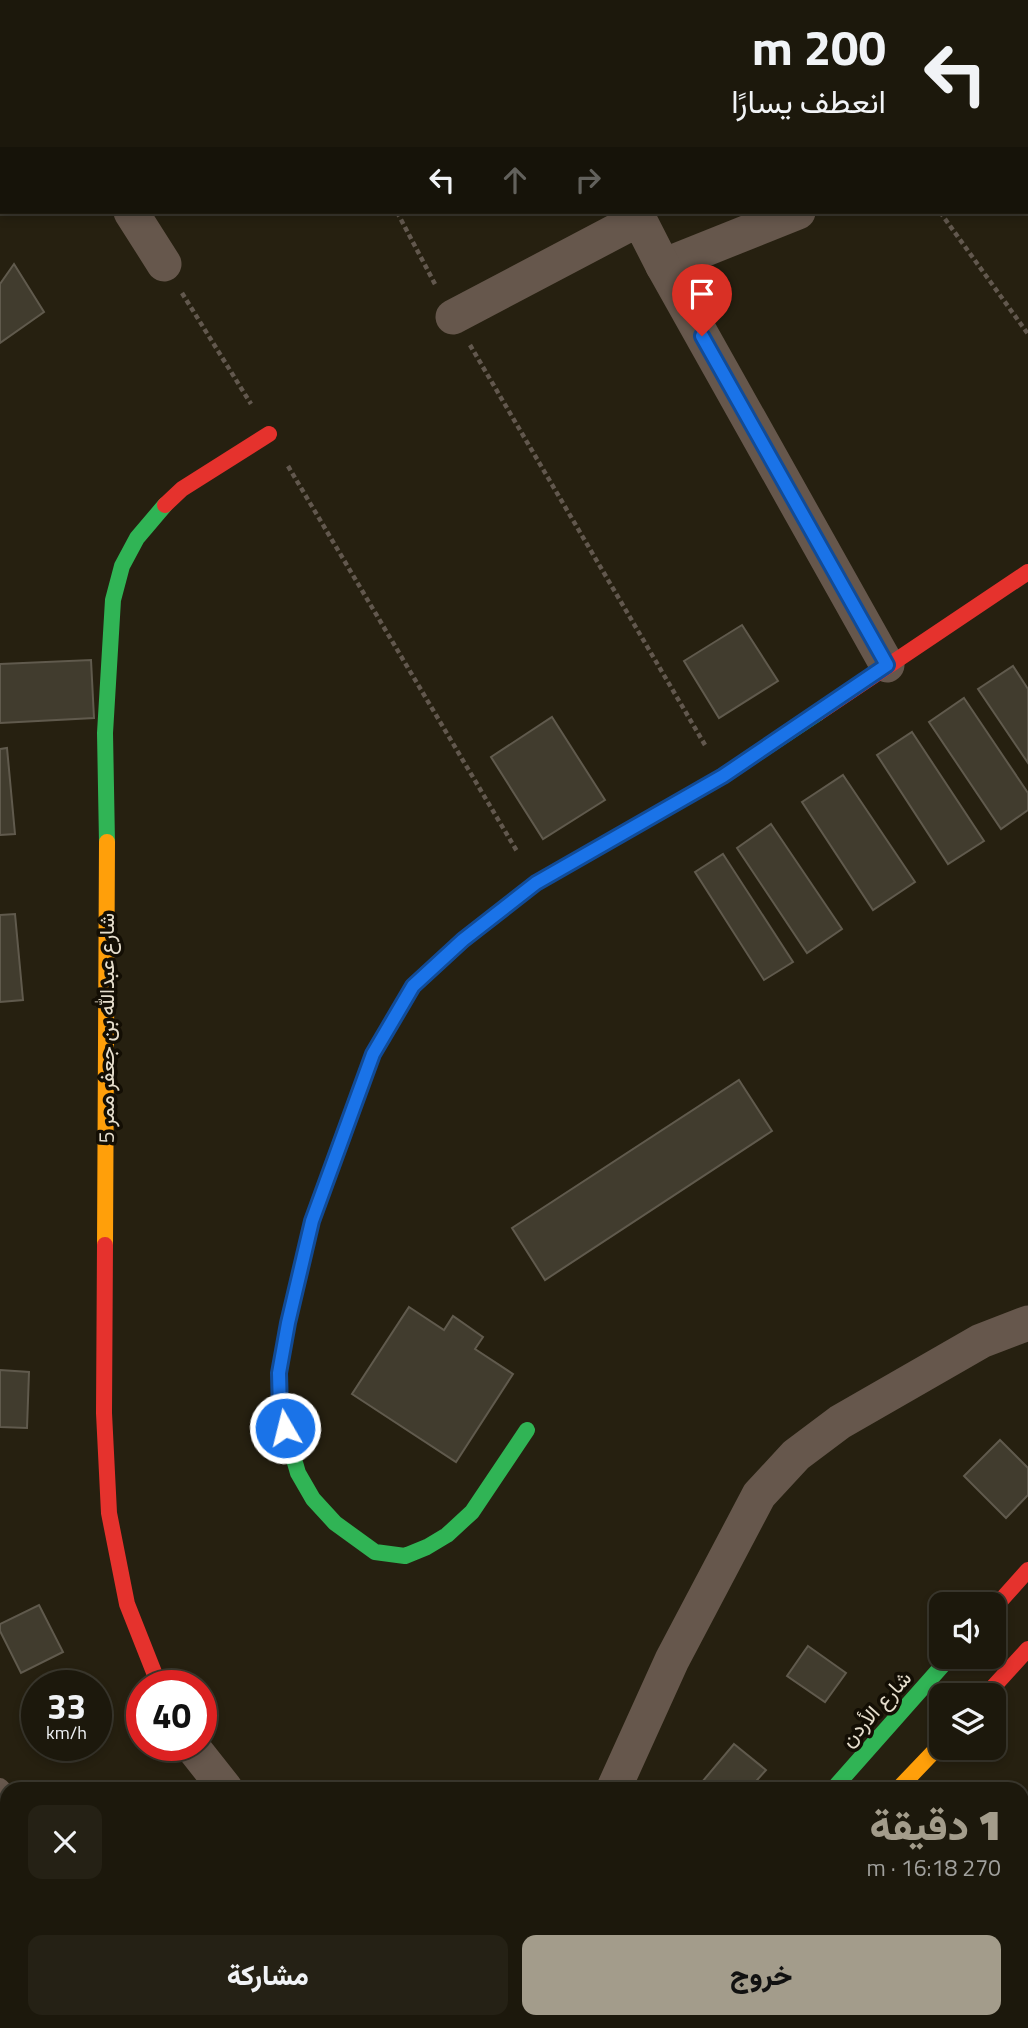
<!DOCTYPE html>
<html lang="ar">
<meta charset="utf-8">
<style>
:root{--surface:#1c180c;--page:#252115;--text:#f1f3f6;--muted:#a0a09d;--line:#3a372d;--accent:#a39c8b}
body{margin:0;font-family:"Titillium Web",Vazirmatn,sans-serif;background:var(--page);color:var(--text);direction:rtl;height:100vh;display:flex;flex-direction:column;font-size:26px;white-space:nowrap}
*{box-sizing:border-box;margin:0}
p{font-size:23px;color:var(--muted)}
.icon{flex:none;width:38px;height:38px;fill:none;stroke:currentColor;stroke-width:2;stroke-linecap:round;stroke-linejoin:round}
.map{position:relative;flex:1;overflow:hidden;direction:ltr}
.side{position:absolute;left:0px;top:1782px;width:1029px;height:247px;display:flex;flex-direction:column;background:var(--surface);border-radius:21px 21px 0 0;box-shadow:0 4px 10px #0003,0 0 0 2px var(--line);direction:rtl}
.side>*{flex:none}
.hud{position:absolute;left:0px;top:0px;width:1029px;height:214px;box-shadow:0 4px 10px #0003,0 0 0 2px var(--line);direction:rtl;background:#1c180c;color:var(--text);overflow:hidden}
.tools{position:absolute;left:929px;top:1592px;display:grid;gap:14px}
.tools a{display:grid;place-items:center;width:77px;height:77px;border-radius:14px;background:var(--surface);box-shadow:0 4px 10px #0003,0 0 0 2px var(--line);font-size:35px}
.speed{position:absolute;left:21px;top:1670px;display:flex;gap:14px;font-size:35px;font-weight:700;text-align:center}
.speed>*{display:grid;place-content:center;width:91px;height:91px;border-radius:50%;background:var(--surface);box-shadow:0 4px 10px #0003,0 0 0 2px var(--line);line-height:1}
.speed small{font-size:18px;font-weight:400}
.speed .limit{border:10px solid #d22;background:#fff;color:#111}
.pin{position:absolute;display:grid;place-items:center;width:60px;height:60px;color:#fff;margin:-72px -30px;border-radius:50% 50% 50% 0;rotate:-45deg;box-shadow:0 0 7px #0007}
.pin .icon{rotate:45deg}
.me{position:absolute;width:77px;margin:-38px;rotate:352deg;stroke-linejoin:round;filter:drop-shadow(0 0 5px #0008)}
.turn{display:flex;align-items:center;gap:24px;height:147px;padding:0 28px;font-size:32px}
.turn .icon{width:91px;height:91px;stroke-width:2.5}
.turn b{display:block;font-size:49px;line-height:60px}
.lanes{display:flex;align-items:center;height:66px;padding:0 28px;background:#0003;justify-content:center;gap:35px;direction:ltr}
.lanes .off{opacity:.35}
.round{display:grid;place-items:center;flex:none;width:74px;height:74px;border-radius:14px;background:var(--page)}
.overview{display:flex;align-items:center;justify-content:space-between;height:119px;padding:0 28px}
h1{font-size:42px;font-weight:800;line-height:52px;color:var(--accent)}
.cta{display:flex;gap:14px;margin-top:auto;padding:14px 28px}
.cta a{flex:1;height:80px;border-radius:14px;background:var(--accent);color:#111;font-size:28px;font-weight:800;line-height:80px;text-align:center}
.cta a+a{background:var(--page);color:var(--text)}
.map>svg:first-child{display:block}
.building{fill:#413c2e;stroke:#605a4d;stroke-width:2}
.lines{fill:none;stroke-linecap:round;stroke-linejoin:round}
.path{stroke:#62584e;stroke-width:4.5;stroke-dasharray:5 3.5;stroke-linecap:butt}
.lane{stroke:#66574c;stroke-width:18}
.street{stroke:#66574c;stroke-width:35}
.fast{stroke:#30b455;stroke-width:16}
.slow{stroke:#ff9f0a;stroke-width:16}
.jam{stroke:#e5322d;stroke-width:16}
.route-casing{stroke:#114b97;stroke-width:18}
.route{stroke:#1a73e8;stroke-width:12}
.labels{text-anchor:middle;stroke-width:7;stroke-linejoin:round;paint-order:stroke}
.street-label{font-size:21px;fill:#e6decd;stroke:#130e04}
</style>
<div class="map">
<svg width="1028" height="2028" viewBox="0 0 1028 2028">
<rect width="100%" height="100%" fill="#262010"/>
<g class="building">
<polygon points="14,264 44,312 0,343 0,284"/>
<polygon points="742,625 778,681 719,718 684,661"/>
<polygon points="91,660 94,718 0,723 0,664"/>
<polygon points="1013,666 1028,689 1028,763 978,689"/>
<polygon points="964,698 1028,793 1028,810 1001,829 929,722"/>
<polygon points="552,717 605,800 543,839 491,757"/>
<polygon points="912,732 984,841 948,864 877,755"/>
<polygon points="7,748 15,834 0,835 0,749"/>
<polygon points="843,775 915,882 873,910 802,802"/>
<polygon points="771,824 842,929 807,953 737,848"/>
<polygon points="723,854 793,962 764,980 695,872"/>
<polygon points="15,914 23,1000 0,1002 0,915"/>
<polygon points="739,1080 772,1131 545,1280 512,1228"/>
<polygon points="409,1307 444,1330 453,1316 483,1337 475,1349 513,1374 456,1462 352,1394"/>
<polygon points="0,1370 29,1372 27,1428 0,1427"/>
<polygon points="1000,1440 1028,1468 1028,1495 1006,1518 964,1476"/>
<polygon points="39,1605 63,1652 21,1673 0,1631 0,1624"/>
<polygon points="808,1646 846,1673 825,1702 787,1676"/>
<polygon points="734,1744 766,1770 750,1788 697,1788"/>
</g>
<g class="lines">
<g class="path">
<polyline points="811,0 812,2"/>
<polyline points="1027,148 1028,148"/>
<polyline points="397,212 436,286"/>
<polyline points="940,212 1028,334"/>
<polyline points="182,293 251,404"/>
<polyline points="470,345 705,745"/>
<polyline points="288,466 518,853"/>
</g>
<g class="lane">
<polyline points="0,1787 7,1794"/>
<polyline points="308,2021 336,2028"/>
<polyline points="457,2028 467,2021"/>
</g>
<g class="street">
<polyline points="264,0 265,2"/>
<polyline points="511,0 512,2"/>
<polyline points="1027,87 1028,86"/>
<polyline points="131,212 164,264"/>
<polyline points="663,266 798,212"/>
<polyline points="453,317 639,219 663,266 887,665"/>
<polyline points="191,1745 225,1788"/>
<polyline points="614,1788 672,1660 759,1495 796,1455 840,1422 981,1341 1028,1323"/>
<polyline points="1012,2021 1022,2028"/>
<polyline points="896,2028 902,2021"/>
</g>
<g class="fast">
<polyline points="107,842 105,733 113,600 122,566 137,538 165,505"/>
<polyline points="523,893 536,883 723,776 818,713"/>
<polyline points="342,1138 312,1221 288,1323 279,1373 280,1411 298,1473 313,1499 335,1523 375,1552 405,1556 427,1547 447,1535 472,1512 527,1430"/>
<polyline points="834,1788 950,1657"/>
<polyline points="0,1929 7,1937"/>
<polyline points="206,2021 219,2028"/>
</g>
<g class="slow">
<polyline points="113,2 116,0"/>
<polyline points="0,119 2,117"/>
<polyline points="105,1245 107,842"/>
<polyline points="899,1788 942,1743"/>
<polyline points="0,1837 7,1846"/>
<polyline points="551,2028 563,2021"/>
</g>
<g class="jam">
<polyline points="19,2 21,0"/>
<polyline points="165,505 182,489 269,434"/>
<polyline points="818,713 1028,572"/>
<polyline points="342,1138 373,1054 413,986 463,940 523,893"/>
<polyline points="105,1245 104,1413 109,1513 127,1604 159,1685"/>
<polyline points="994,1608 1028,1570"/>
<polyline points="985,1696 1028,1649"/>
<polyline points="92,2021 101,2028"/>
<polyline points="666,2028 673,2021"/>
</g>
</g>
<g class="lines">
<defs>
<polyline id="route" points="285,1428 280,1411 279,1373 288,1323 312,1221 373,1054 413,986 463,940 536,883 723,776 887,665 702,336"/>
</defs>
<use href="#route" class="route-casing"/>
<use href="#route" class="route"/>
</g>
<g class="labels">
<g class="street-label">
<text transform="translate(107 1028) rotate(-90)" y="7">شارع عبدالله بن جعفر ممر 5</text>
<text transform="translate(876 1709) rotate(-48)" y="7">شارع الأردن</text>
</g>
</g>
</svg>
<div class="tools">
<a><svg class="icon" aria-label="sound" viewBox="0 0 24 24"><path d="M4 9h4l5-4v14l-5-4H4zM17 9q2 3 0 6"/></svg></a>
<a><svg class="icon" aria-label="layers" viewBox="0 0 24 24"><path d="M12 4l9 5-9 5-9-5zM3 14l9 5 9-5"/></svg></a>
</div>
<div class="speed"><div>33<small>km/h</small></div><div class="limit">40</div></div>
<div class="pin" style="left:702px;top:336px;background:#d93025"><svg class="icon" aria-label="arrive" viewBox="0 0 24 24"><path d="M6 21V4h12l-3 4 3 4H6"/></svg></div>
<svg class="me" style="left:285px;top:1428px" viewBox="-20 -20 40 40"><circle r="17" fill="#1a73e8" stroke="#fff" stroke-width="3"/><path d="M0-11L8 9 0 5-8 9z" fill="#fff"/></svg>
<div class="hud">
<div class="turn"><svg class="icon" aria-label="left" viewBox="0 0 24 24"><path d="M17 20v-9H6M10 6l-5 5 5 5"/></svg><div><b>200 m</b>انعطف يسارًا</div></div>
<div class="lanes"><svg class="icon" aria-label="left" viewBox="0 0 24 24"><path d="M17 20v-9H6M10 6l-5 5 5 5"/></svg><svg class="icon off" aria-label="ahead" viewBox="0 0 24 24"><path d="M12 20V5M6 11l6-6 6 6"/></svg><svg class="icon off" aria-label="right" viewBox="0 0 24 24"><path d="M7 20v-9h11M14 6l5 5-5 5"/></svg></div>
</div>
<section class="side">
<div class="overview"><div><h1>1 دقيقة</h1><p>270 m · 16:18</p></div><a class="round"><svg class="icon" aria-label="close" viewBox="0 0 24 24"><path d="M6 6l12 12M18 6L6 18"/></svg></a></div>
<div class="cta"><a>خروج</a><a>مشاركة</a></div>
</section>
</div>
